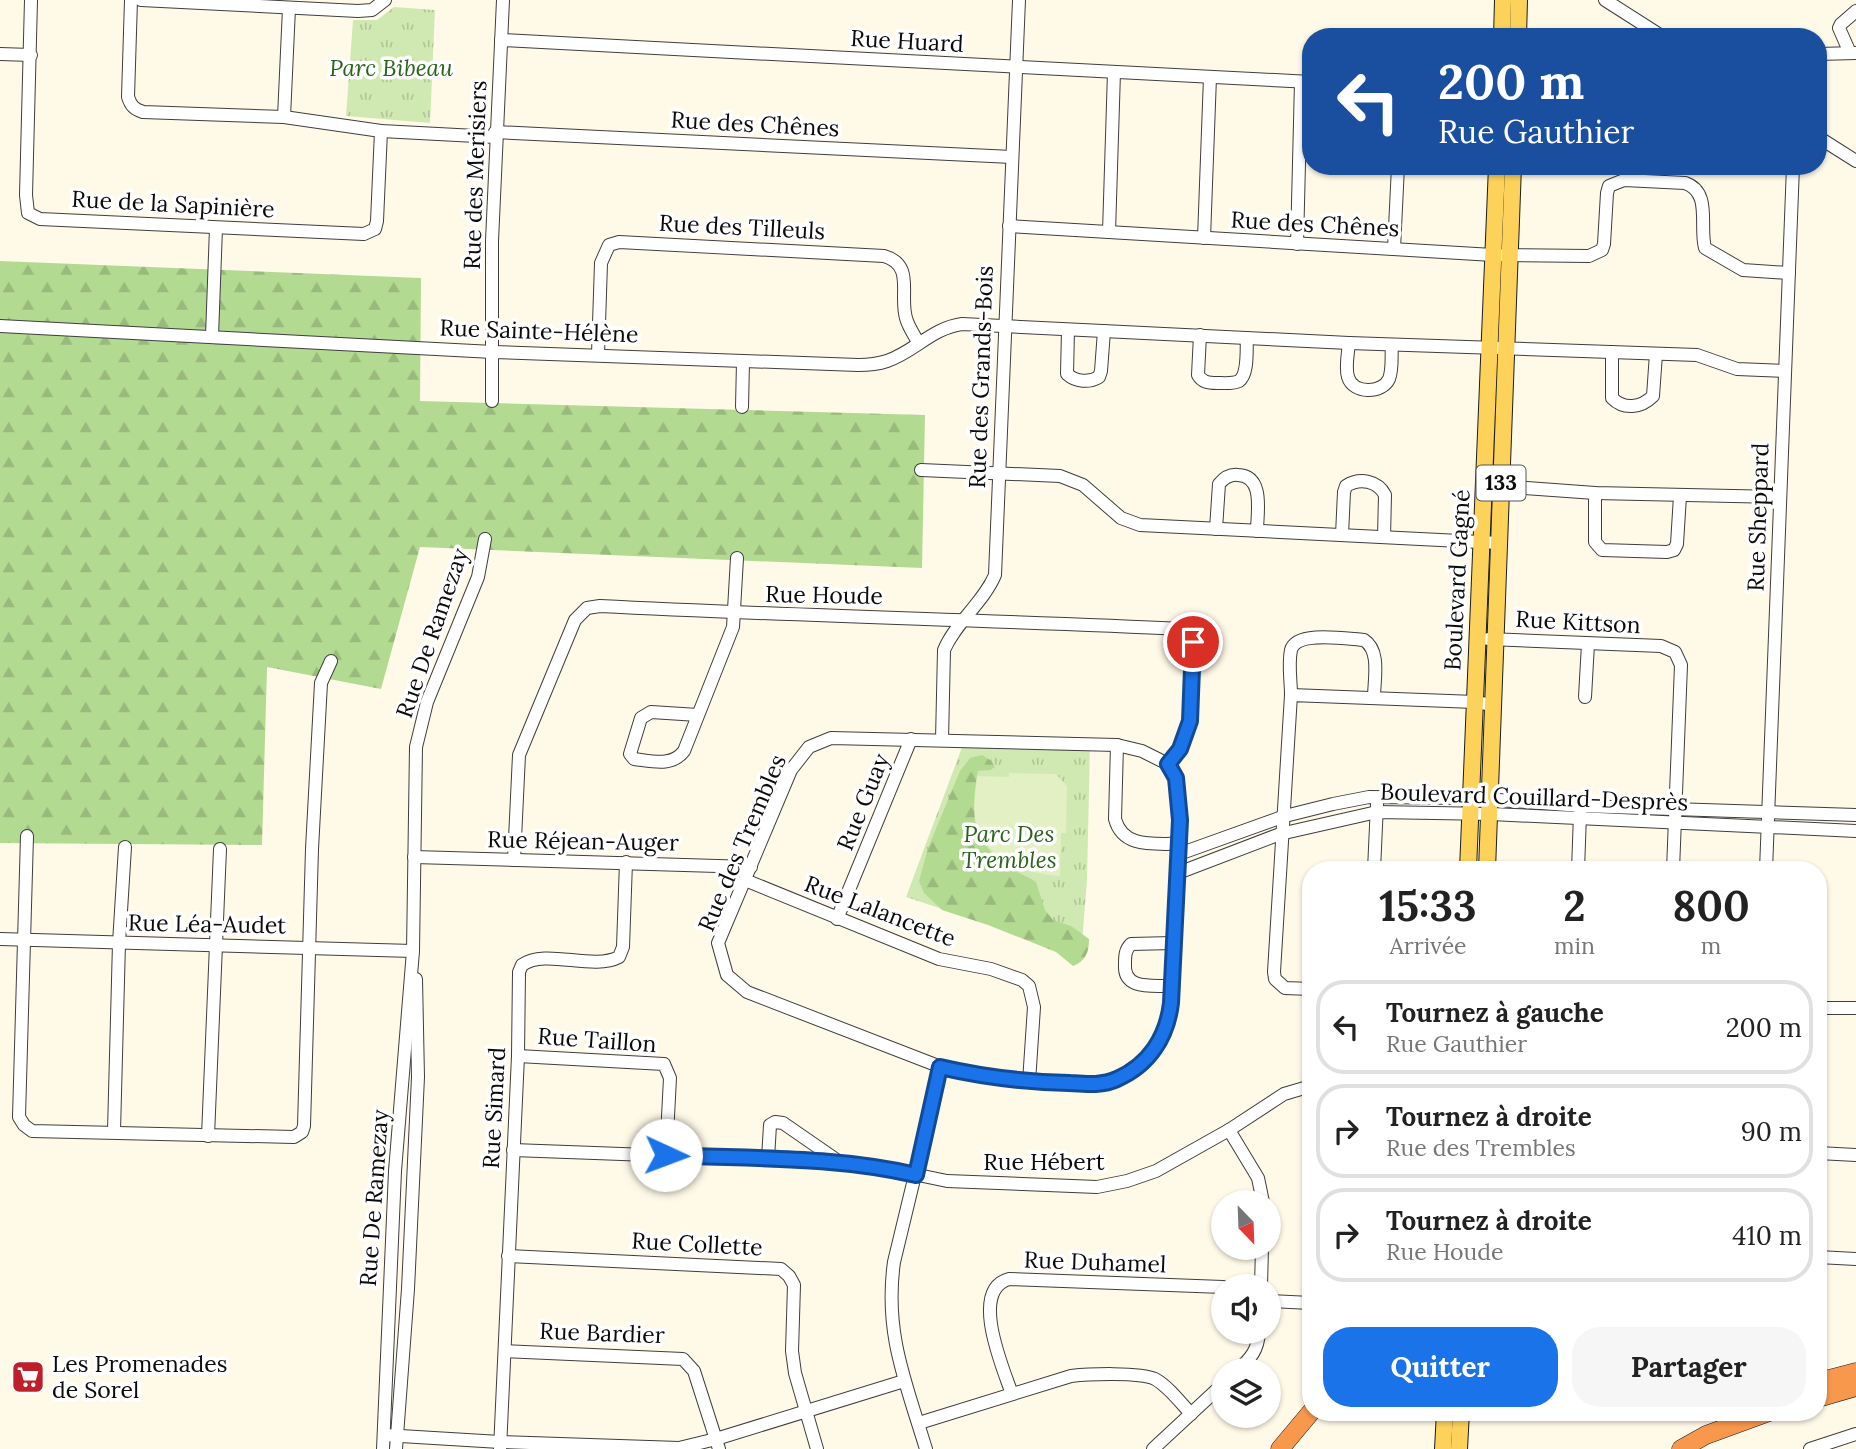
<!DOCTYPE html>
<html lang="fr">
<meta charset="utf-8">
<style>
:root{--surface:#fff;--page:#f6f6f6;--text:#222;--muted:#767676;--line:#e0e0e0;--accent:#1a73e8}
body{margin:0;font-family:Lora,serif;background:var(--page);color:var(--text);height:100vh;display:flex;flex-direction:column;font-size:26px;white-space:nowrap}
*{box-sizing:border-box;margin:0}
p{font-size:23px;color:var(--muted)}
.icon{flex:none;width:38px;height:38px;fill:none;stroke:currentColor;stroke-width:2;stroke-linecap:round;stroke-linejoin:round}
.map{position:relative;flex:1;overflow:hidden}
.details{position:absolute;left:1302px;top:861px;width:525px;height:560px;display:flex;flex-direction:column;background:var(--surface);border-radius:28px;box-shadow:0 2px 5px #0004}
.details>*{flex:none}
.guide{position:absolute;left:1302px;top:28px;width:525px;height:147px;border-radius:28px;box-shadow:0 2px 5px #0004;background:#1a4fa0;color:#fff;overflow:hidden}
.needle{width:46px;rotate:157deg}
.tools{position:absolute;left:1211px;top:1190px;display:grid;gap:14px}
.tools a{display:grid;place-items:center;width:70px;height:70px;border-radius:50%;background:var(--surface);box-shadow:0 2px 5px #0004;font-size:35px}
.pin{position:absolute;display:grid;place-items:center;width:60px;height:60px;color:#fff;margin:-30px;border:4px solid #fff;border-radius:50%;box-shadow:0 2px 7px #0007}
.me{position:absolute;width:77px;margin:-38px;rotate:92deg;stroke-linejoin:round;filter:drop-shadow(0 0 5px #0008)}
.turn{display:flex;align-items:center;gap:24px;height:147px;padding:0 21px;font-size:32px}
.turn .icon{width:91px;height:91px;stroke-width:2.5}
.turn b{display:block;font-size:49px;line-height:60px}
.eta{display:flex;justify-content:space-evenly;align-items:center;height:119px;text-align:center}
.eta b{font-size:42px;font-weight:700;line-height:49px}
.action{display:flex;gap:14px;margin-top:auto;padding:14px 21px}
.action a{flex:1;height:80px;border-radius:28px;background:var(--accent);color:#fff;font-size:28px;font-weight:700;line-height:80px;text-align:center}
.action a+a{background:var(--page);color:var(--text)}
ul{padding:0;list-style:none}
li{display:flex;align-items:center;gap:21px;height:94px;margin:0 14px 10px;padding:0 7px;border:4px solid var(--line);border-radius:28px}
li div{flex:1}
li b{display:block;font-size:26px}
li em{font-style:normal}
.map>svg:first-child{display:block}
.grass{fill:url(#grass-tufts)}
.forest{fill:url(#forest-firs)}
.pitch{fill:#e2f0c4}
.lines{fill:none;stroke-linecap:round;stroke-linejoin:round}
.minor-casing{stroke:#3e3e3e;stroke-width:14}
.major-casing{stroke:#1c1c1c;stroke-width:18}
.highway-casing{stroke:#1c1c1c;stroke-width:19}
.minor{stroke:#fff;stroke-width:12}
.major{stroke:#fcd25b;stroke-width:16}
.highway{stroke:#f8984d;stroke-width:18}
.route-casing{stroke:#114b97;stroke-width:18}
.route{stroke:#1a73e8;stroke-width:12}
.labels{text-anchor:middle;stroke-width:7;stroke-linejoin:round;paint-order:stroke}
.shield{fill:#fff;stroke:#545454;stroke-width:2}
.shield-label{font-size:21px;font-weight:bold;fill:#0b0b0b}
.street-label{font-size:23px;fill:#0b0b0b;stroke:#fff}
.park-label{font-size:23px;font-style:italic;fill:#2b631a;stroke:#fff}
.poi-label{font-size:23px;fill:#0b0b0b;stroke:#fff;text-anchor:start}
</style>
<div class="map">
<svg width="1856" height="1449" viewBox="0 0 1856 1449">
<defs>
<pattern id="grass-tufts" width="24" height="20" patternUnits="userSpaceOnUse" patternTransform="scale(1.75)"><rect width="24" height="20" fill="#d0e9b2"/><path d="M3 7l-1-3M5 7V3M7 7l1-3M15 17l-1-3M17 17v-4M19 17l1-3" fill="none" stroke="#b1c698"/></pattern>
<pattern id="forest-firs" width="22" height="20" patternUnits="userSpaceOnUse" patternTransform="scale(1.75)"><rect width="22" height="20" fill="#b3da91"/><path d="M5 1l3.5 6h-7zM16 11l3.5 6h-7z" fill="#99ba7c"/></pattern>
</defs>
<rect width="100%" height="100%" fill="#fffae8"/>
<g class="grass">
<polygon points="394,7 435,10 430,123 346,116 353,20 377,20"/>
<polygon points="964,742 1090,745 1087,880 1081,955 906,897"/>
</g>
<g class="forest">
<polygon points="0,261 421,278 420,401 925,415 922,568 420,547 381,689 267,667 262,845 0,843"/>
<path d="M982,755L990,760L995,767L990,770L978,771C970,810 972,840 1006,866C1015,872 1027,876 1036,882L1045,910L1053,920L1071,926L1089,939C1089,952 1086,961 1073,966L1056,952L988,925L942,910L924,893L919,881L928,848L960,771L970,758Z"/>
</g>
<path class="pitch" d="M1009,773L1056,774L1067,786L1066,833H1061L1060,876C1025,874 984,859 975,820C973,806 976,790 977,776L1009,777Z"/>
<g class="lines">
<defs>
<g id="minor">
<polyline points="31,0 26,195 28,213 40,219 364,234 375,229 377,221 381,131"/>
<path d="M131,0L128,97C131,106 134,109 143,112L284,117L381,131L495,137"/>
<polyline points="141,0 358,11 372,10 385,0"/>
<polyline points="1605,0 1663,37"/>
<polyline points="501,40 1311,82"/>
<polyline points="1850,53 1839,28 1841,24 1856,11"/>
<polyline points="0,54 31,55"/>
<polyline points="1818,54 1856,53"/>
<polyline points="284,117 289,8"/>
<polyline points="495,132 1012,157"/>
<polyline points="1818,137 1856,161"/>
<path d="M1009,226L1493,255L1589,256L1602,250L1604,244L1607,193L1609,186L1624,180L1685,183C1712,192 1699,226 1705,248L1743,270L1789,273"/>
<polyline points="1109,232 1114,72"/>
<polyline points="1204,238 1210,77"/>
<polyline points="1297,244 1301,82"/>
<polyline points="1394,249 1398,166"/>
<path d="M0,326L493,352L858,365C868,365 878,364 887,361C914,352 932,328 962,324L1349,343L1697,355L1737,369L1785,371"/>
<path d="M1068,330L1067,374C1076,382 1089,383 1099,377L1101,371L1104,331"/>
<path d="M1200,335L1198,375C1202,382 1208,383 1217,383C1223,383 1234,384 1239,381C1249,374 1246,348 1247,338"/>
<polyline points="212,336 216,228"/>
<path d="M1349,343C1348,354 1345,367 1348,377C1353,394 1382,394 1389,379C1393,369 1391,355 1392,345"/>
<path d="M1612,352V398C1624,410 1641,408 1653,396L1656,354"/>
<path d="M598,354L601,263L609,245L619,242L884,256C915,265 899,294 906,318C908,326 914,335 918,342"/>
<polyline points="492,401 492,241 503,0"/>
<polyline points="742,407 743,362"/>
<polyline points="921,470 1060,476 1083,485 1121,518 1140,525 1500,543"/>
<polyline points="1484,485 1595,493 1779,497"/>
<polyline points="1595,493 1595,542 1602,550 1667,552 1674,550 1677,544 1680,496"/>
<path d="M1216,529L1219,484C1224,478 1230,474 1238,475C1265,476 1257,513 1257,531"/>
<path d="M1342,535L1344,492L1346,486C1360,477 1378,481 1385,495L1384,537"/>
<polyline points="1488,639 1661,646 1675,652 1681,665 1673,870"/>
<path d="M1291,695C1291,681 1288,664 1291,650C1296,630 1347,639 1364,640C1381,651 1374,679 1374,698"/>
<polyline points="1585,697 1588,644"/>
<path d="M698,715L651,712L641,718L630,754L634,759C652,761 672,767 684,751L733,627L737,558"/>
<polygon points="831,738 1117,745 1142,751 1168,764 1176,778 1180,820 1173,986 1169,1020 1160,1041 1149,1057 1117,1079 1100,1084 1029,1082 982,1076 941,1067 747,992 727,975 718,943 791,770 809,747"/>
<path d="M942,740L944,650C956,622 983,603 995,575L1019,0"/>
<path d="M1117,745L1115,819C1123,849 1155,843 1179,844"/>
<polyline points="27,836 19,1117 24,1125 32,1131 294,1137 302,1132 304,1126 312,849 321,683 331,661"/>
<polyline points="1179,854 1285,816 1333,804 1369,797 1471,798 1581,806 1856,815"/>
<polyline points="414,857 751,867"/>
<path d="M514,860L519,755L575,620L587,608L600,606C794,616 988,620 1183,629L1188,632L1193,642L1190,721L1180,749L1168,764"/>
<polyline points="1374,870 1377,804"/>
<polyline points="1578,870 1580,814"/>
<polyline points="1766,870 1793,166"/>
<polyline points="1178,873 1280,834 1377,812 1491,814 1856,831"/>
<polyline points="745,880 939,959 991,969 1022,980 1029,986 1034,1007 1029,1082"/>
<polyline points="837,919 911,739"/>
<polyline points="0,939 413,951"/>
<path d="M1173,986C1153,985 1123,991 1125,964C1125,956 1125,950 1131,944L1173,943"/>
<polyline points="1311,989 1285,988 1275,979 1274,972 1291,695 1475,702 1493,705"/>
<polyline points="1818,1008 1856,1008"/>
<polyline points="518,1056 664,1064 670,1078 666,1155"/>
<polyline points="1229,1130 1258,1178 1263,1202"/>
<polyline points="114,1131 119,943 125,847"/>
<polyline points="208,1136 220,849"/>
<polyline points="513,1150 838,1162 880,1167 947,1181 1097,1187 1127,1181 1156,1171 1229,1130 1284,1094 1311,1086"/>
<polyline points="1818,1153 1856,1155"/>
<polyline points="768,1159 770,1125 775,1122 783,1123 838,1161"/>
<polyline points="508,1256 781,1269 789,1276 794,1285 792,1351 795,1373 817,1449"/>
<polyline points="1818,1257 1856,1259"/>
<polyline points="1261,1286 1262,1248"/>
<polyline points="1269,1301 1311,1303"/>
<polyline points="505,1351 683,1359 694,1371 719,1449"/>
<path d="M1238,1370C1251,1358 1258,1350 1259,1332"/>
<path d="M1012,1394C1003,1368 969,1290 1009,1279L1223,1287"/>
<path d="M919,1423L1071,1376C1088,1374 1140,1372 1155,1379C1169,1387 1180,1402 1191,1414"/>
<polyline points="384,1435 500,1442 679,1448 716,1439 904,1381"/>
<polyline points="383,1449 395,1171 413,951 416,747 427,702 478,577 485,539"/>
<polyline points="396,1449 408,1289 418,1077 416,979"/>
<path d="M500,1449L518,1056L519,972L522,965C546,948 592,971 619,957L623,947L626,862"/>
<path d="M926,1449C906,1383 884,1333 894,1262L941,1067"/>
<polyline points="1153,1449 1223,1384"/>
<polyline points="1810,1449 1856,1434"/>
</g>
<g id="major">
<polyline points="1502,37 1503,0"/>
<polyline points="1518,37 1519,0"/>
<polyline points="1468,870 1497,166"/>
<polyline points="1487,870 1513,166"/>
<polyline points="1443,1449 1445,1412"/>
<polyline points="1459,1449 1461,1412"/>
</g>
<g id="highway">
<polyline points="1818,1382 1856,1372"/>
<polyline points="1818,1398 1856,1387"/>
<polyline points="1280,1449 1311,1412"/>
<polyline points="1681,1449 1706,1435 1769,1412"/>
</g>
</defs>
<use href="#minor" class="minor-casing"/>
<use href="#major" class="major-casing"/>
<use href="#highway" class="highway-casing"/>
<use href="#minor" class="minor"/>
<use href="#major" class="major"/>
<use href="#highway" class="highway"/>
</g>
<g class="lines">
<defs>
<path id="route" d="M666,1155C749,1159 834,1156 916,1175L940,1067C983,1077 1025,1082 1069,1083C1085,1084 1102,1086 1117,1079C1149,1065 1167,1037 1171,1003L1180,820L1176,778L1168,764L1180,749L1190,721L1193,642"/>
</defs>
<use href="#route" class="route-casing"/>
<use href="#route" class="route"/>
</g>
<defs>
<symbol id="supermarket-square" viewBox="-11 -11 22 22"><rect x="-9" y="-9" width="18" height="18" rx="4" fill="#bd202b" stroke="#fff"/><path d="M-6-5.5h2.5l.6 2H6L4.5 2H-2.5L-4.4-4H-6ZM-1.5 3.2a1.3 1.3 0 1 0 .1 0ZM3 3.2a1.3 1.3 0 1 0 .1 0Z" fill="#fff"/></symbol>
</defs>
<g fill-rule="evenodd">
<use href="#supermarket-square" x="9" y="1358" width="38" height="38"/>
</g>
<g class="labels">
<rect class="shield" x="1476.5" y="465.5" width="49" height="35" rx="5"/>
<g class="shield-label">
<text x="1501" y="490">133</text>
</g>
<g class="street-label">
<text transform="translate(907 41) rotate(3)" y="8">Rue Huard</text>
<text transform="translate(755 124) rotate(3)" y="8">Rue des Chênes</text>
<text transform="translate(475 175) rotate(-88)" y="8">Rue des Merisiers</text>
<text transform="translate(173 204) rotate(3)" y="8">Rue de la Sapinière</text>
<text transform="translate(1315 224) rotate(3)" y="8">Rue des Chênes</text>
<text transform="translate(742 227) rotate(3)" y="8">Rue des Tilleuls</text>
<text transform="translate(539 331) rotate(2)" y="8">Rue Sainte-Hélène</text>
<text transform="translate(981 377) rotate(-88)" y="8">Rue des Grands-Bois</text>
<text transform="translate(1758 517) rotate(-88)" y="8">Rue Sheppard</text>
<text transform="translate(1457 580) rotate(-87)" y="8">Boulevard Gagné</text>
<text transform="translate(824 595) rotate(1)" y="8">Rue Houde</text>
<text transform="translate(1578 622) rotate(3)" y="8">Rue Kittson</text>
<text transform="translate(432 633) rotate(-71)" y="8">Rue De Ramezay</text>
<text transform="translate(1534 797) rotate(2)" y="8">Boulevard Couillard-Desprès</text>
<text transform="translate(863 802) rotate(-68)" y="8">Rue Guay</text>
<text transform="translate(583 841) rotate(1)" y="8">Rue Réjean-Auger</text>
<text transform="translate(742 843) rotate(-67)" y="8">Rue des Trembles</text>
<text transform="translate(880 911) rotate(21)" y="8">Rue Lalancette</text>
<text transform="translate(207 924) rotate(1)" y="8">Rue Léa-Audet</text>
<text transform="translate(597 1040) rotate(4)" y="8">Rue Taillon</text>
<text transform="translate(494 1108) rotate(-87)" y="8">Rue Simard</text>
<text x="1044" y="1170">Rue Hébert</text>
<text transform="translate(374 1198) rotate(-86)" y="8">Rue De Ramezay</text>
<text transform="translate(697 1244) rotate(3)" y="8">Rue Collette</text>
<text transform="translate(1095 1262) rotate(2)" y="8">Rue Duhamel</text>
<text transform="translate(602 1333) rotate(2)" y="8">Rue Bardier</text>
</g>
<g class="park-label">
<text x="391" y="76">Parc Bibeau</text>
<text x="1009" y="842">Parc Des<tspan x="1009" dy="26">Trembles</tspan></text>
</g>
<g class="poi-label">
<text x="52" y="1372">Les Promenades<tspan x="52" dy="26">de Sorel</tspan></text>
</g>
</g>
</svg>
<div class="tools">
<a><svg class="needle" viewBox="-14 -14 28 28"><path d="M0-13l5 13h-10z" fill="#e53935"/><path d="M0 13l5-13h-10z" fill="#767676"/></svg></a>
<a><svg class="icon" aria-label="sound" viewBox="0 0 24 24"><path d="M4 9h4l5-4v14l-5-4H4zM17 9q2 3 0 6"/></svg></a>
<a><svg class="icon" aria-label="layers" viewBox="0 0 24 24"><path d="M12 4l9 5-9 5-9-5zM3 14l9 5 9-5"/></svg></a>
</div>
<div class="pin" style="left:1193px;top:642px;background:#d93025"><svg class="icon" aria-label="arrive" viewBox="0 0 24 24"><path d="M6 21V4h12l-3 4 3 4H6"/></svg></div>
<svg class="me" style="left:666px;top:1155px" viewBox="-20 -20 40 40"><circle r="19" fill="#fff"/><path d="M0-13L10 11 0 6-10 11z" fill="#1a73e8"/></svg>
<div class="guide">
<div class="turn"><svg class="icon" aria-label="left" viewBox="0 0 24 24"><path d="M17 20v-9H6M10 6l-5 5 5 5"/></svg><div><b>200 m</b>Rue Gauthier</div></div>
</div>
<section class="details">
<div class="eta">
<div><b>15:33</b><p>Arrivée</p></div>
<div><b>2</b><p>min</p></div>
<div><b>800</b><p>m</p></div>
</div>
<ul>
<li><svg class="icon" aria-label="left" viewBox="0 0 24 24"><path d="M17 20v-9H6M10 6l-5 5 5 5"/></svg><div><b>Tournez à gauche</b><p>Rue Gauthier</p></div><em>200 m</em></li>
<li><svg class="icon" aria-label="right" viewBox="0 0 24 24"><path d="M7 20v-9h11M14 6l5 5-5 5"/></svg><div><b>Tournez à droite</b><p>Rue des Trembles</p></div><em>90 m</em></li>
<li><svg class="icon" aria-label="right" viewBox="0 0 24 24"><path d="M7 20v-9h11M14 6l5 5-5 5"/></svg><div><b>Tournez à droite</b><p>Rue Houde</p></div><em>410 m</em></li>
</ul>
<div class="action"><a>Quitter</a><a>Partager</a></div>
</section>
</div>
